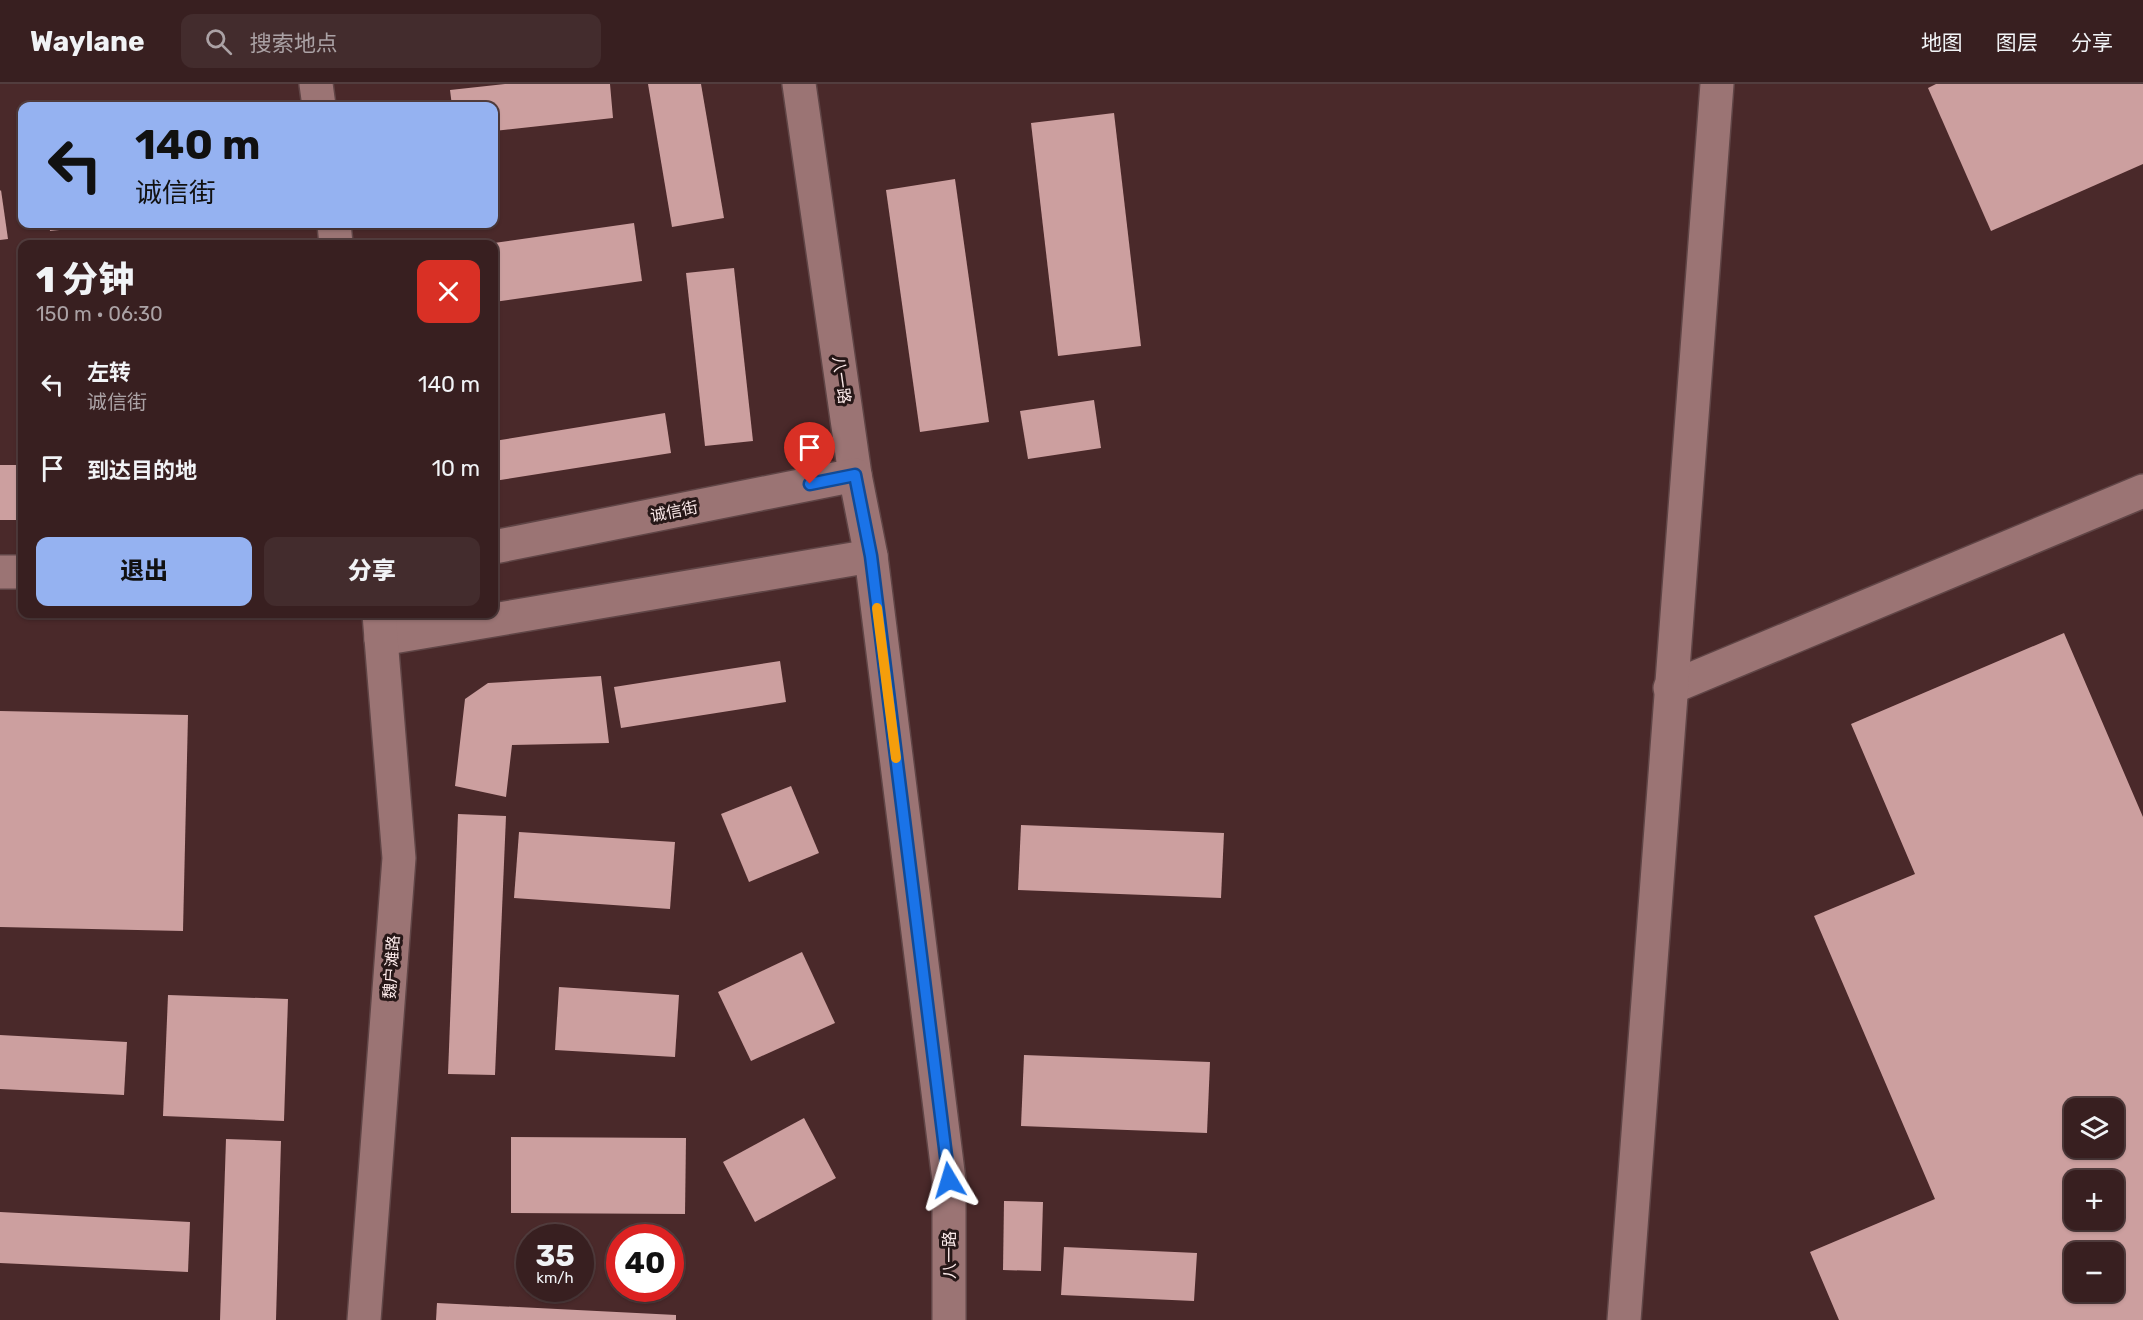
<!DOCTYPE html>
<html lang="zh">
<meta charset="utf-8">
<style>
:root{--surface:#381f20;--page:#432c2d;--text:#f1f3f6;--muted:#aba2a5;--line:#523d3e;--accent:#95b2f1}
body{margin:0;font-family:Rubik,"Noto Sans SC",sans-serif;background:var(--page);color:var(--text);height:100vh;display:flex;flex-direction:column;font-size:22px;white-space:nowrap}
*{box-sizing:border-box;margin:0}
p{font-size:20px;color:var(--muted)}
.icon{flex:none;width:33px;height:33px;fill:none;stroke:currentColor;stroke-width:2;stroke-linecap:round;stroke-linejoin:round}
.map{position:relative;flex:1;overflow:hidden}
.drawer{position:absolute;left:18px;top:156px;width:480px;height:378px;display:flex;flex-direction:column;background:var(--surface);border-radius:12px;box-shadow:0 2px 4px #0004,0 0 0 2px var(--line)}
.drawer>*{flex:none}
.guide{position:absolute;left:18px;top:18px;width:480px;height:126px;border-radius:12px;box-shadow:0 2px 4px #0004,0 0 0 2px var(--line);background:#95b2f1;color:#111;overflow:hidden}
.tools{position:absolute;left:2064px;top:1014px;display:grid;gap:12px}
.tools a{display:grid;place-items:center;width:60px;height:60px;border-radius:12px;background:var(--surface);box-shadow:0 2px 4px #0004,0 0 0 2px var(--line);font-size:30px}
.speed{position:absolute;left:516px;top:1140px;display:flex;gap:12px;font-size:30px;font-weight:700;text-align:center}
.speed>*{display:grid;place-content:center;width:78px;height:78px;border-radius:50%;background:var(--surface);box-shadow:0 2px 4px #0004,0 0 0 2px var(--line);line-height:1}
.speed small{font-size:15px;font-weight:400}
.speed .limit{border:9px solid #d22;background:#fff;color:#111}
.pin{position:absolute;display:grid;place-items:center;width:51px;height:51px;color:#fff;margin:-62px -26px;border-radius:50% 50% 50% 0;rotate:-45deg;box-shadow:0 0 6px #0007}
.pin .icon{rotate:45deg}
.me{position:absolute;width:66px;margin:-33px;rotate:353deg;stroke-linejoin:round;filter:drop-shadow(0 0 4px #0008)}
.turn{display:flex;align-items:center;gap:21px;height:126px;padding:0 18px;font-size:27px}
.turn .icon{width:78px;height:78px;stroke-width:2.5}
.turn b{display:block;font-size:42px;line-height:51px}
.round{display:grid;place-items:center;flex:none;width:63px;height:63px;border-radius:12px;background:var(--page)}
.headline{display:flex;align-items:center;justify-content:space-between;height:102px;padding:0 18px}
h1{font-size:36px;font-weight:800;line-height:45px}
.cta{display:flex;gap:12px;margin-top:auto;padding:12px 18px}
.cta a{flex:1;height:69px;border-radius:12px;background:var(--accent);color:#111;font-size:24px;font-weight:800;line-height:69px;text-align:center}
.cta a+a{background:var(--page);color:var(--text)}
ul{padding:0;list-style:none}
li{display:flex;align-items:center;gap:18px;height:84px;padding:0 18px}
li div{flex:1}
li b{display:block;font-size:22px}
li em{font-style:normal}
header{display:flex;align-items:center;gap:36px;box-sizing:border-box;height:84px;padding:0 30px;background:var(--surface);border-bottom:2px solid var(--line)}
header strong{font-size:28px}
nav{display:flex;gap:33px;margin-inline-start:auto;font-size:21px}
.search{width:420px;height:54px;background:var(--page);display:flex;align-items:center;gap:15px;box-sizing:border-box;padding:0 21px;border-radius:12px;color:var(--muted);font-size:22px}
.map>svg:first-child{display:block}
.building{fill:#cc9f9f;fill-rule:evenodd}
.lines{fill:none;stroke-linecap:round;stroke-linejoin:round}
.minor-casing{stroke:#604546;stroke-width:36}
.minor{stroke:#9b7474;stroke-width:33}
.route-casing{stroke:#114b97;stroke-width:15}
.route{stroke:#1a73e8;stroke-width:10}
.slow{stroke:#f59e0b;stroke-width:10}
.labels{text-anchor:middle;stroke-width:6;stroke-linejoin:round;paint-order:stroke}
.street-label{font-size:16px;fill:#fdebeb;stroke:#261717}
</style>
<header>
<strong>Waylane</strong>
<div class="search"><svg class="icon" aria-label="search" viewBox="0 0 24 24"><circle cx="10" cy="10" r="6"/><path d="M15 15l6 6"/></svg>搜索地点</div>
<nav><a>地图</a><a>图层</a><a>分享</a></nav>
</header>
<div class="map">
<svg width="2143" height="1236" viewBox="0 0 2143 1236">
<rect width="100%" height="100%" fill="#4a292a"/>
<g class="building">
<polygon points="505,0 610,0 613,34 494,47 494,22 452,22 450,6"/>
<polygon points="648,0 701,0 724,134 672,143"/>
<polygon points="1936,0 2143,0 2143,80 1991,147 1928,4"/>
<polygon points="1114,29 1141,262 1058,272 1031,39"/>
<polygon points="955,95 989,338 920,348 886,106"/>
<polygon points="1,106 8,155 0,156 0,107"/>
<polygon points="634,139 642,197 494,218 494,159"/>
<polygon points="49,140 106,140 106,141 50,147"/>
<polygon points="734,184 753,357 705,362 686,189"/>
<polygon points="1094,316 1101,364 1028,375 1020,327"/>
<polygon points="665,329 671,369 494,397 494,357"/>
<rect x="0" y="381" width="22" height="55"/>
<path d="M2064,549L2143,733V1236H1839L1810,1168L1935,1115L1814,832L1915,790L1851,640ZM2074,1024H2114V1064H2074ZM2074,1096H2114V1136H2074ZM2074,1168H2114V1208H2074Z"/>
<polygon points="780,577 786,618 621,644 614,603"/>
<polygon points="601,592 609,659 512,661 506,713 455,702 465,615 488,599"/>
<polygon points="0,627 188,631 183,847 0,843"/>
<polygon points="791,702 819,769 749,798 721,730"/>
<polygon points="458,730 506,732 495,991 448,990"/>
<polygon points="1021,741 1224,749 1221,814 1018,806"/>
<polygon points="519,748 675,758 670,825 514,814"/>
<polygon points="802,868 835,939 751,977 718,908"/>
<polygon points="559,903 679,911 675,973 555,966"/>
<polygon points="168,911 288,915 284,1037 163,1032"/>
<polygon points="0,951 127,958 124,1011 0,1005"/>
<polygon points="1024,971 1210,978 1207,1049 1021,1042"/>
<polygon points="804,1034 836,1094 755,1138 723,1078"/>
<polygon points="511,1053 686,1054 685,1130 511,1129"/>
<polygon points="226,1055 281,1057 276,1236 220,1236"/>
<polygon points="1004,1117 1043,1118 1041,1187 1003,1186"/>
<polygon points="0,1128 190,1138 188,1188 0,1179"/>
<polygon points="1064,1163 1197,1169 1194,1217 1061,1211"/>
<polygon points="437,1219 676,1231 676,1236 436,1236"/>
</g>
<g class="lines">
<defs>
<g id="minor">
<polyline points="316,0 319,22"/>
<polyline points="799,0 855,391 871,472 949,1096 949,1236"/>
<polyline points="334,140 336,160"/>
<polyline points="494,463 855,391"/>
<polyline points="0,488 22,488"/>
<polyline points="381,555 871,472"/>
<polyline points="1670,604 2143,407"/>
<polyline points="364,1236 399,774 379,530"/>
<polyline points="1624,1236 1717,0"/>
</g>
</defs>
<use href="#minor" class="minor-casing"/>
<use href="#minor" class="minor"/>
</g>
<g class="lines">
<defs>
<polyline id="route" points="810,400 855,391 871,472 949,1096"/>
</defs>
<use href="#route" class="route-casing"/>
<use href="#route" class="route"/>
<polyline class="slow" points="877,524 896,674"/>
</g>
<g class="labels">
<g class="street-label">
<text transform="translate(842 296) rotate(82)" y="6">八一路</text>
<text transform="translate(674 427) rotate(-11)" y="6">诚信街</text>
<text transform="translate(391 883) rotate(-86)" y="6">魏户滩路</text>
<text transform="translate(949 1171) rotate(-90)" y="6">八一路</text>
</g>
</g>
</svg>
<div class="tools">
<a><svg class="icon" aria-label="layers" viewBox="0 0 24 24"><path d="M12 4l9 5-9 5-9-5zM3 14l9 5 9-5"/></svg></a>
<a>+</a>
<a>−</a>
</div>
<div class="speed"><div>35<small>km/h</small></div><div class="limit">40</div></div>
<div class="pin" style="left:810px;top:400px;background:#d93025"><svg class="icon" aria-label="arrive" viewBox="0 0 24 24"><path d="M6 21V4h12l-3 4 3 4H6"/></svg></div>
<svg class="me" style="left:949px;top:1096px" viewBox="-20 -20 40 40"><path d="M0-17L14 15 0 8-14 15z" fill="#1a73e8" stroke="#fff" stroke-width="4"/></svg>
<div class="guide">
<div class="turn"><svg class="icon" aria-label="left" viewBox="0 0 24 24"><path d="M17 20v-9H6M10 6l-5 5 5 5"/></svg><div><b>140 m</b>诚信街</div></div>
</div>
<section class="drawer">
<div class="headline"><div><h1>1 分钟</h1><p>150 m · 06:30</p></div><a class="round" style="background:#d93025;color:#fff"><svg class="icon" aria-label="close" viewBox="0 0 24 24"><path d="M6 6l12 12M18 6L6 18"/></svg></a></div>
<ul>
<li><svg class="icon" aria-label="left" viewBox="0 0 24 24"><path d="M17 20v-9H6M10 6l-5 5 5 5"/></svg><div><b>左转</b><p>诚信街</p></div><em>140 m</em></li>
<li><svg class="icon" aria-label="arrive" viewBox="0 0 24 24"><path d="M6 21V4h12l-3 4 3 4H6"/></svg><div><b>到达目的地</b></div><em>10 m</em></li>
</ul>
<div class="cta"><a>退出</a><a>分享</a></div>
</section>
</div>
